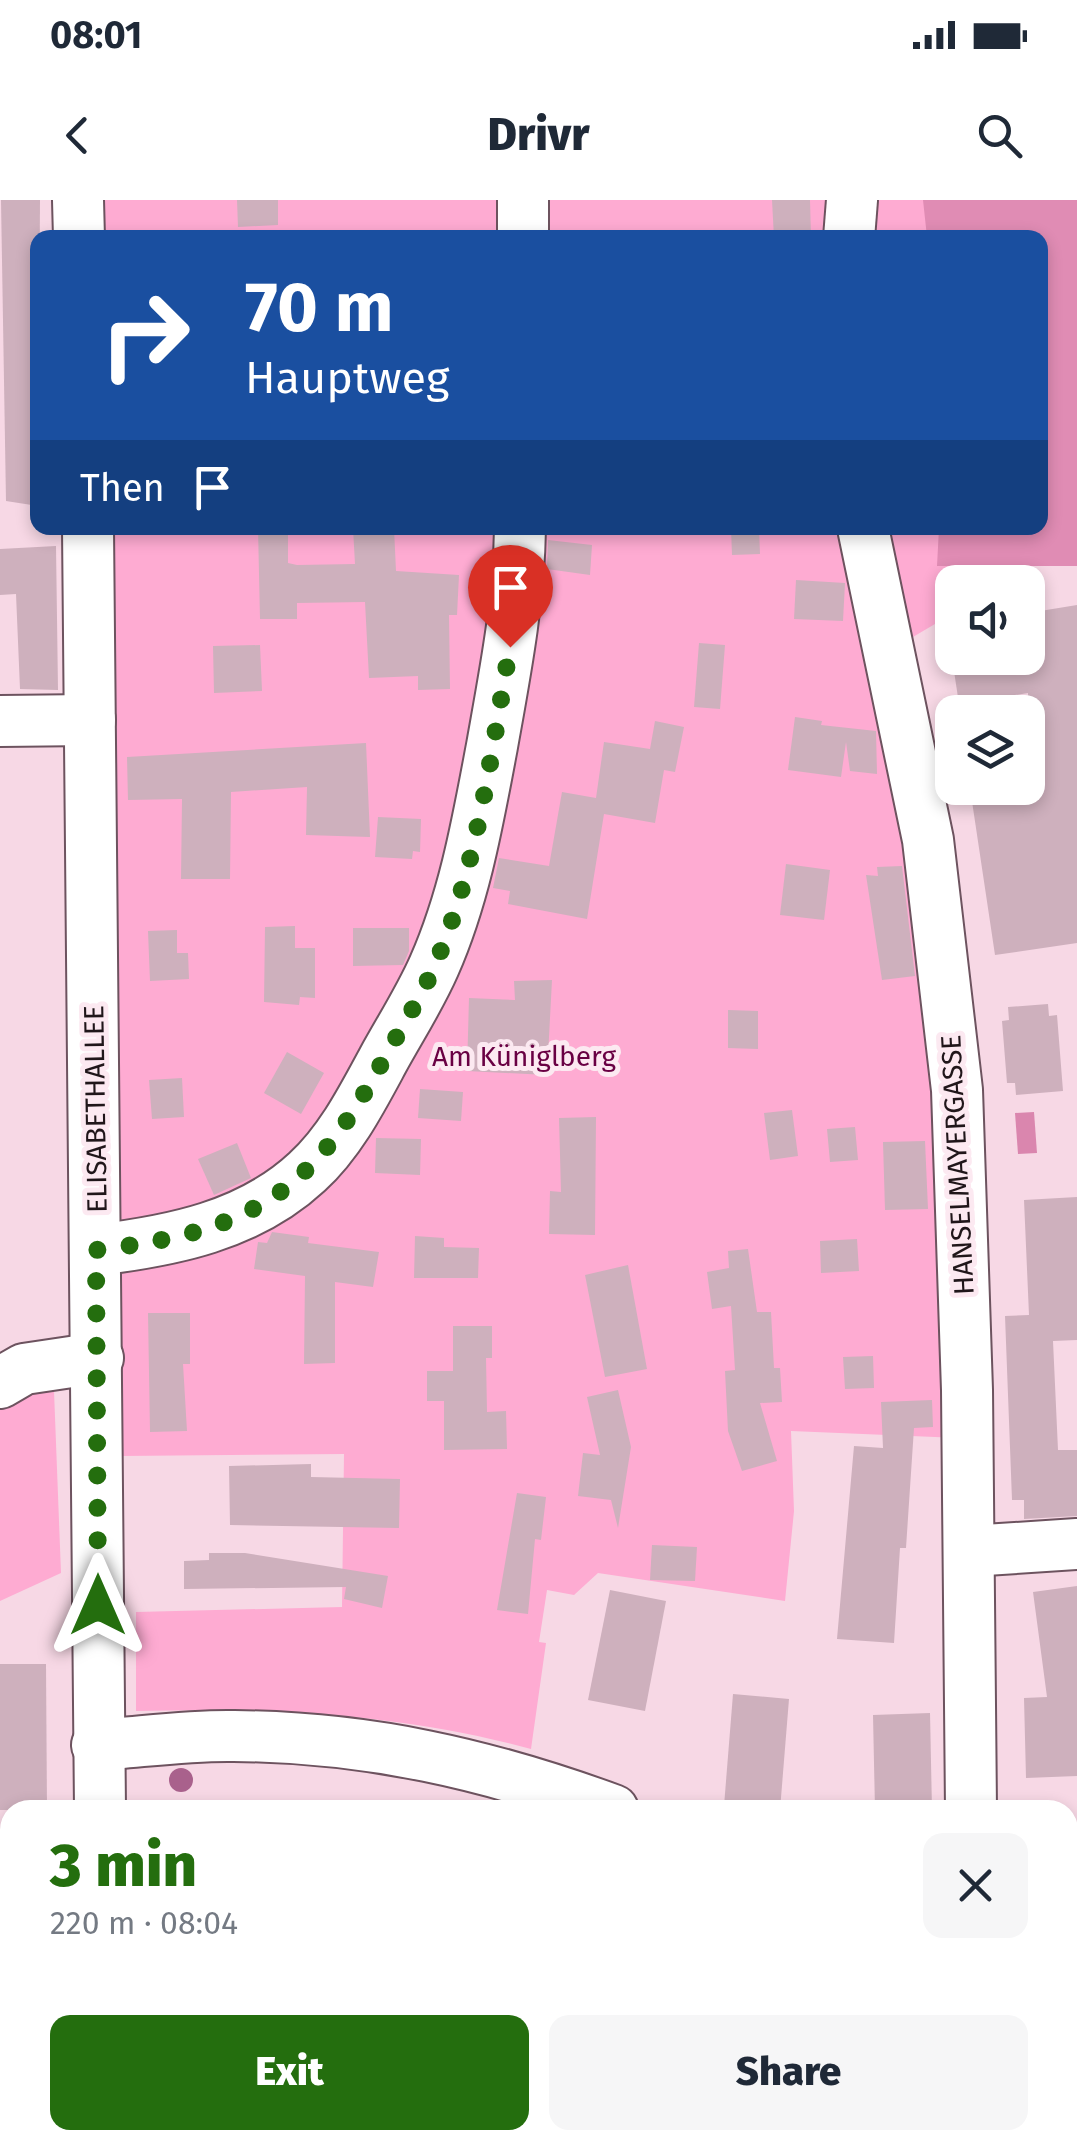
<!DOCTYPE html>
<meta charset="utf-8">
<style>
:root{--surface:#fff;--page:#f6f6f7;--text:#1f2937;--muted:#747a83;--accent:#246e0e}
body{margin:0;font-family:"Fira Sans",sans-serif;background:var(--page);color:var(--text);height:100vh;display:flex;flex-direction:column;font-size:38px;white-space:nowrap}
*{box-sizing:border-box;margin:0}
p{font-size:32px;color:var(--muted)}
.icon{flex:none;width:55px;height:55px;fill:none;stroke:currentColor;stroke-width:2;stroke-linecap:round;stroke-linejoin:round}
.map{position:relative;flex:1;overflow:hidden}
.side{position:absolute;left:0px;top:1600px;width:1078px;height:350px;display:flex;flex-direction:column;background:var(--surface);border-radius:30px 30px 0 0;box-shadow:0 5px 15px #0003}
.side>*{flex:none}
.banner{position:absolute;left:30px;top:30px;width:1018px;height:305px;border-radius:20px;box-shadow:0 5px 15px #0003;background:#1a4fa0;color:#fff;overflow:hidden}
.controls{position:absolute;left:935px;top:365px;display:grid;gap:20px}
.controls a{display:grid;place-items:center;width:110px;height:110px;border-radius:20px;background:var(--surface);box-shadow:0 5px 15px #0003;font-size:50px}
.pin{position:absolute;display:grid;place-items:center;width:85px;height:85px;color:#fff;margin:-102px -42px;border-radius:50% 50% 50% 0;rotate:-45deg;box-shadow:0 0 10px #0007}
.pin .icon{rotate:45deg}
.me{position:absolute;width:110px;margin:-55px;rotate:0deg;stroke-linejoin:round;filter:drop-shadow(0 0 8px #0008)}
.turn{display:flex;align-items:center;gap:35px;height:210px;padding:0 50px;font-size:45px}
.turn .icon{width:130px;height:130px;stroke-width:2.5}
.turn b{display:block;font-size:70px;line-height:85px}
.then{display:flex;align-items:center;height:95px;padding:0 50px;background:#0003;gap:20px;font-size:38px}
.round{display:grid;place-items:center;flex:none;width:105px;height:105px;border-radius:20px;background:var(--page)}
.headline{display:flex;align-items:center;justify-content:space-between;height:170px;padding:0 50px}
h1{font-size:60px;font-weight:800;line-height:75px;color:var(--accent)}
.action{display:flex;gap:20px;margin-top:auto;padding:20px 50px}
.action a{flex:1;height:115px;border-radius:20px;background:var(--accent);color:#fff;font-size:40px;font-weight:800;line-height:115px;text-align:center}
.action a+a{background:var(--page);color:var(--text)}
.status{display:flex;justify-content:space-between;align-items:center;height:70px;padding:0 50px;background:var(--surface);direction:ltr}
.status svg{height:28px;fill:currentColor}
header{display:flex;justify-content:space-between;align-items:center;height:130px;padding:0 50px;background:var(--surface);font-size:45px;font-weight:800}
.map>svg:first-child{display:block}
.green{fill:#feabd2}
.forest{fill:#e08cb4}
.water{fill:#da86ae}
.building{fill:#ceb0bd}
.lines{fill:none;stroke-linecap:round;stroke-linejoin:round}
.minor-casing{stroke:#6d535f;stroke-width:54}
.minor{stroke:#fff;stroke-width:50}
.tree{fill:#a9618c}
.route{stroke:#246e0e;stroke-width:18;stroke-dasharray:0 32.4}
.labels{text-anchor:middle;stroke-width:10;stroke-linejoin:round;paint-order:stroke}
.park-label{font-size:28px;fill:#690043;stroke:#fce9f1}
.street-label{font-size:28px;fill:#20161a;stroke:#fce9f1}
</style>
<div class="status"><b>08:01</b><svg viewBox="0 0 49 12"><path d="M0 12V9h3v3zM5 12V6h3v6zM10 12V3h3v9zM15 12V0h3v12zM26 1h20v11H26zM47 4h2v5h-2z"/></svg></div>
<header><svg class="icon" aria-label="back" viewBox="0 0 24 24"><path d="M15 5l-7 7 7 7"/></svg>Drivr<svg class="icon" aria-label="search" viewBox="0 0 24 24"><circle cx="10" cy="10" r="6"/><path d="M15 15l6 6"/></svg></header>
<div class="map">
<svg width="1077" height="1950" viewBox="0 0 1077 1950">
<rect width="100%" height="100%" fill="#f7d8e5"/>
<g class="green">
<polygon points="85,0 848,0 845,38 85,37"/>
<polygon points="862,0 1077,0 1077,341 1005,382 952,382 952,414 901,444 876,328 1040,328 1040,38 859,38"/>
<path d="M92,328H858L923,641L959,1238L791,1231L794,1311L785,1401L598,1373L574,1395L547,1390L539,1442L546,1443L531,1549C398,1513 273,1508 136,1511V1412L342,1407L344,1254L121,1256Z"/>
<polygon points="48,1184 54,1191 61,1373 0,1401 0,1203"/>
</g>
<polygon class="forest" points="923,0 1077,0 1077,366 937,366 939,328 1040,328 1040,38 927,37"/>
<polygon class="water" points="1034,912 1037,953 1018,954 1015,913"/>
<g class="building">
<polygon points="1,0 40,0 38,306 6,301"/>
<polygon points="237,0 278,0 278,25 238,27"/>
<polygon points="772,0 810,0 811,38 774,38"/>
<polygon points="258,328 288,328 288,363 297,365 355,364 353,328 394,328 396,371 459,375 457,415 449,415 450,489 418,490 418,476 369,478 365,402 297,403 297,419 260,419"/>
<polygon points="731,328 759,328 760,354 732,355"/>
<polygon points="548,340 592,345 590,375 547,369"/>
<polygon points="56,346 58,490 20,489 16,394 0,395 0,349"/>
<polygon points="796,380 845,383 843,421 794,419"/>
<polygon points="1077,405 1077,743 995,755 970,588 1028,588 1028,493 959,504 952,458 1028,458 1028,413"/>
<polygon points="699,443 725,445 720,509 694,507"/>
<polygon points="260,445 262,491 214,493 213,446"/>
<polygon points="795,517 822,521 821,525 876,531 877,574 850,571 846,542 841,577 788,570"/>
<polygon points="655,521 684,527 675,572 664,570 655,623 604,614 587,719 508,704 510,691 493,688 499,658 549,666 562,592 596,598 604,542 650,549"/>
<polygon points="366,543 370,637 306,635 307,587 231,592 230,679 181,679 182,599 128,600 127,557"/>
<polygon points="378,617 421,619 420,652 413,651 412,659 375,657"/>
<polygon points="786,664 830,670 824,720 780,715"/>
<polygon points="902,666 915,776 882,780 866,675 878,676 877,667"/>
<polygon points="295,726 295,748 315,748 315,798 300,797 299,805 264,802 265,727"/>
<polygon points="353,728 409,728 409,751 403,765 353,766"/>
<polygon points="177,730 177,753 188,753 189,779 150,781 148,731"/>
<polygon points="552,780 547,875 467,871 469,798 515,800 514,781"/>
<polygon points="1048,804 1049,816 1057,815 1063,891 1016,895 1015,883 1007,883 1002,821 1009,820 1008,807"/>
<polygon points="728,810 758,811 758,849 728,848"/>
<polygon points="287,852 324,873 301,914 264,893"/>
<polygon points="182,878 184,917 152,919 149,880"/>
<polygon points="420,889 463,892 461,921 418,918"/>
<polygon points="792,910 798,956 770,960 764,913"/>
<polygon points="596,917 595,1035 549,1034 550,991 561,992 559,918"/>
<polygon points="855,927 858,960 830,962 827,929"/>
<polygon points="376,938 421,939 420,975 375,973"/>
<polygon points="925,941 928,1009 885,1010 883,942"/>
<polygon points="237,943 251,978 214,995 198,959"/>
<polygon points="1077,997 1077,1140 1053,1141 1058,1250 1077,1250 1077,1316 1024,1319 1024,1300 1012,1300 1005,1116 1029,1115 1024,1000"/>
<polygon points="272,1032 309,1037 308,1043 379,1052 373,1087 335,1082 335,1163 304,1164 305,1076 254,1069 258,1042 267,1043"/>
<polygon points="415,1036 444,1038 444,1047 479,1048 478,1078 414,1078"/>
<polygon points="857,1039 859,1071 821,1073 820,1041"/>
<polygon points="748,1049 757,1112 771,1112 774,1168 780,1168 782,1202 760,1203 777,1261 742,1271 728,1231 725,1171 735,1170 731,1106 712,1109 707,1072 729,1068 728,1051"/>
<polygon points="628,1065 647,1169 605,1177 585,1075"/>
<polygon points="148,1113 190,1113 190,1164 183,1164 187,1231 150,1232"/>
<polygon points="453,1126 492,1126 492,1158 486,1158 487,1212 506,1211 507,1249 444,1250 444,1201 427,1201 427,1171 453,1171"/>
<polygon points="873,1156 874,1188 845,1189 843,1157"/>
<polygon points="618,1190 631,1247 618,1328 611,1300 578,1296 583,1253 600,1255 587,1197"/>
<polygon points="932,1200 933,1227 914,1228 906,1348 900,1348 894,1443 837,1439 854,1246 883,1248 881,1202"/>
<polygon points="311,1264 311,1277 400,1279 399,1328 230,1325 229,1266"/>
<polygon points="517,1293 546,1297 541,1340 535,1339 528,1414 497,1410"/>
<polygon points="652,1345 697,1347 695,1381 650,1380"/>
<polygon points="209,1353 245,1353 388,1376 382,1408 344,1399 346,1387 184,1389 184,1361 209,1360"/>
<polygon points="1077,1386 1077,1576 1026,1578 1024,1498 1047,1497 1033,1392"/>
<polygon points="610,1390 666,1401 645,1511 588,1500"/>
<polygon points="0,1464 46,1464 47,1610 0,1610"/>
<polygon points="733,1494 789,1499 780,1610 724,1606"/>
<polygon points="930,1513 932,1610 875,1610 873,1515"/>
</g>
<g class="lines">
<defs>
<g id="minor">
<polyline points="78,0 79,38"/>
<polyline points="523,0 523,38"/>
<polyline points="849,38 852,0"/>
<polyline points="88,328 100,1610"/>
<polyline points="863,328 928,640 957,890 967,1190 971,1610"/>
<polyline points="0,521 90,520"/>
<path d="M96,1050C171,1041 249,1026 307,972C340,942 362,899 383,860C400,829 420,798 434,766C465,696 478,620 492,546C505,473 519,402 520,328"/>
<polyline points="0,1183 24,1169 98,1158"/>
<polyline points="969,1351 1077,1344"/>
<path d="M97,1545C142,1542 189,1535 234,1536C369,1537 487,1564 613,1610"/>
<polyline points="107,1940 108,1950"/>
<polyline points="1000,1940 1004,1950"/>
<polyline points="489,1941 491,1950"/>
</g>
</defs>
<use href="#minor" class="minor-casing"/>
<use href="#minor" class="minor"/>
</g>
<circle class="tree" cx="181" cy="1580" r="12"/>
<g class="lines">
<path class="route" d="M98,1405L96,1050C160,1042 222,1032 276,995C326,960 355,911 384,859C401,828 421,797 435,765C478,665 491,553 510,447"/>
</g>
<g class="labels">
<g class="park-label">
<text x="524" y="866">Am Küniglberg</text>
</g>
<g class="street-label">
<text transform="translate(95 909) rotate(-91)" y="10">ELISABETHALLEE</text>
<text transform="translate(957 965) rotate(-93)" y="10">HANSELMAYERGASSE</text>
</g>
</g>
</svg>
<div class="controls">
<a><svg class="icon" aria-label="sound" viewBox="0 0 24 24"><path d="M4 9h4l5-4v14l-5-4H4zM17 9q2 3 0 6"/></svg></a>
<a><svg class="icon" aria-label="layers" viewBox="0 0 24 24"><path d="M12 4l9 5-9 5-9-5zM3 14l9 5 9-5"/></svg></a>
</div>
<div class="pin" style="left:510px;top:447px;background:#d93025"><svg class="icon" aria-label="arrive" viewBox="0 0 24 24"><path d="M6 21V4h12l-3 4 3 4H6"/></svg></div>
<svg class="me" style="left:98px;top:1405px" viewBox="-20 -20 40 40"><path d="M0-17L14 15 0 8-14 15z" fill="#246e0e" stroke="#fff" stroke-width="4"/></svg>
<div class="banner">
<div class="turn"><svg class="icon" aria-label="right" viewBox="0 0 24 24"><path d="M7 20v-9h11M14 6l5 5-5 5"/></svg><div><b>70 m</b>Hauptweg</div></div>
<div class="then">Then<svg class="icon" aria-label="arrive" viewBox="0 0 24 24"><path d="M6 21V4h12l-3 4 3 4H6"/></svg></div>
</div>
<section class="side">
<div class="headline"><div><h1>3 min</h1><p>220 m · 08:04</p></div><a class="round"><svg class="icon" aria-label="close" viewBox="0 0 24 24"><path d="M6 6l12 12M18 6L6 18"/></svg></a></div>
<div class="action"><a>Exit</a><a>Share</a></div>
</section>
</div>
